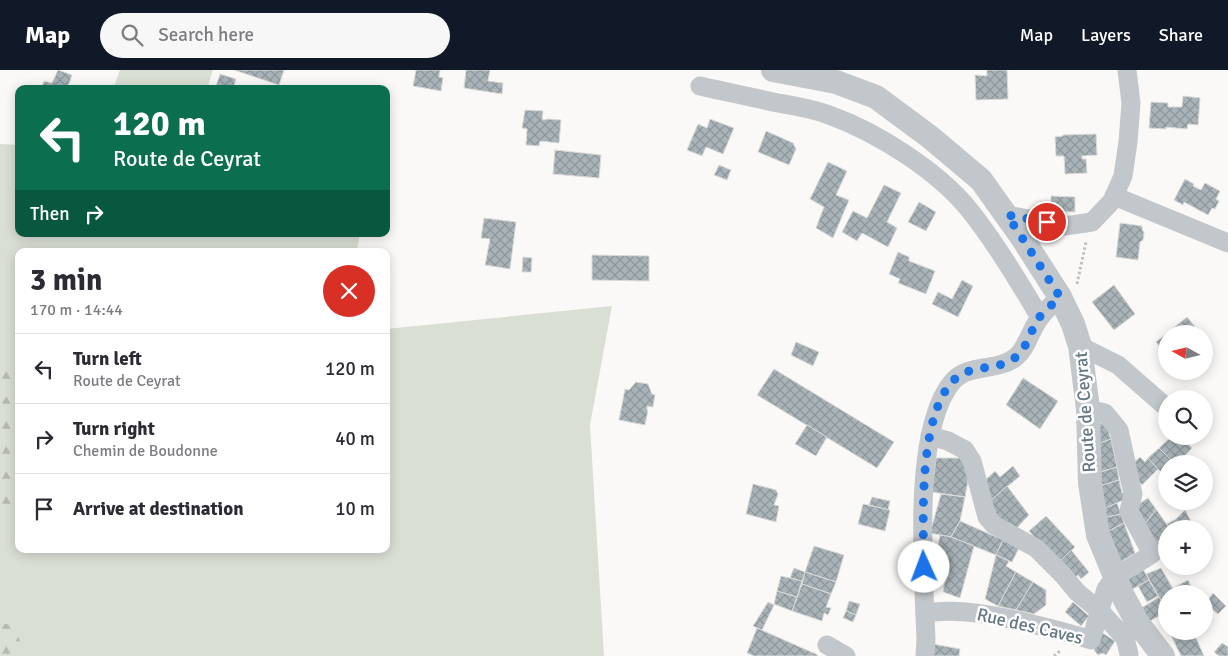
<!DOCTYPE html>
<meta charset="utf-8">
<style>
:root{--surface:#fff;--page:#f7f7f7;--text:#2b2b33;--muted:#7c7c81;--line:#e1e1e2;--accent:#111827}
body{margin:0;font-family:Signika,sans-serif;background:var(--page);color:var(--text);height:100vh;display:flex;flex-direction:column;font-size:19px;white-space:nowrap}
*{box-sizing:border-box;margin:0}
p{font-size:16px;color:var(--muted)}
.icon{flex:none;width:28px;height:28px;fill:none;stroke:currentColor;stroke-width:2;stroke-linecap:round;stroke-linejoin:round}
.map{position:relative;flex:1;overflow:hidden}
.panel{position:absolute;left:15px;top:178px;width:375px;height:305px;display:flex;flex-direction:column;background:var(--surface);border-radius:10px;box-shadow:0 2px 12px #0003}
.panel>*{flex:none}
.hud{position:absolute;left:15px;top:15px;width:375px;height:152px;border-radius:10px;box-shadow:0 2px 12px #0003;background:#0b6e4f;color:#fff;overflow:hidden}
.needle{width:32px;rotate:278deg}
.tools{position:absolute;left:1158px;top:255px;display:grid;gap:10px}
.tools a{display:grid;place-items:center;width:55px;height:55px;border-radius:50%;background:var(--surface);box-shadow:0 2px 12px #0003;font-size:25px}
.pin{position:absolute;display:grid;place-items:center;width:42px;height:42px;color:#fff;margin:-21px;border:2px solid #fff;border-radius:50%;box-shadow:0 1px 5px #0007}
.me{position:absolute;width:55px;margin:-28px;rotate:358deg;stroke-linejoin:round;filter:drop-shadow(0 0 4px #0008)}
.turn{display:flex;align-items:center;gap:18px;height:105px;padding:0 15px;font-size:22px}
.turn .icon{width:65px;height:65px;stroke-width:2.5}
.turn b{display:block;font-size:35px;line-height:42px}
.then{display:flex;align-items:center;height:48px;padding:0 15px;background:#0003;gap:10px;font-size:19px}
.round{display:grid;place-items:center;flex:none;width:52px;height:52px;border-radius:26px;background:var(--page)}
.summary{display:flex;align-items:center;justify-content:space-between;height:85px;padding:0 15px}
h1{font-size:30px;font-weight:700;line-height:38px}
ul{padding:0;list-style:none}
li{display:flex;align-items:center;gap:15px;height:70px;padding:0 15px;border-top:1px solid var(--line)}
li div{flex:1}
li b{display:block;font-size:19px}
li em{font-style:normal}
header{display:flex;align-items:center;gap:30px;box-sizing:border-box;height:70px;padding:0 25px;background:var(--accent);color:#fff}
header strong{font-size:24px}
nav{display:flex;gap:28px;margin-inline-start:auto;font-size:18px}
.search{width:350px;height:45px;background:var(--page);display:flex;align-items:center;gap:12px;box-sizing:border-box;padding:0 18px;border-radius:28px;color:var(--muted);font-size:19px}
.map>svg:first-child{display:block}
.green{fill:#dadfd6}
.forest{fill:url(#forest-firs)}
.building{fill:url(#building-cross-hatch);stroke:#dbdbd9}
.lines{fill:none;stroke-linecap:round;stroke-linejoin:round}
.path{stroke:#bcc0c2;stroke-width:3;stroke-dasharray:2.5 2.5;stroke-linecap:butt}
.minor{stroke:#c2c7cb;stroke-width:19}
.tertiary{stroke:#c2c7cb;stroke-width:24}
.route{stroke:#1a73e8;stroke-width:9;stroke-dasharray:0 16.2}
.labels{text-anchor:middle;stroke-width:5;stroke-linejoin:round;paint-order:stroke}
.street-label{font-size:18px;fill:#647782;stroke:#fff}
</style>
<header>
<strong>Map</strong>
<div class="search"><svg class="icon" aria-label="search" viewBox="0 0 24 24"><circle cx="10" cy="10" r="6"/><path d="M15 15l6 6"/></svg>Search here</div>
<nav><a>Map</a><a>Layers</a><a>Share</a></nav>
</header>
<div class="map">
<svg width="1228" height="586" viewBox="0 0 1228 586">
<defs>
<pattern id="forest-firs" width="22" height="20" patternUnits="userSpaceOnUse" patternTransform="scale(1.25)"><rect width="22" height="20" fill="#dadfd6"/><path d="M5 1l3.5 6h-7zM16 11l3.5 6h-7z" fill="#b4bab3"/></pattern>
<pattern id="building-cross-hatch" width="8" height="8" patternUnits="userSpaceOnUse" patternTransform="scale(1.25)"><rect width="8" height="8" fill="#a9b3b8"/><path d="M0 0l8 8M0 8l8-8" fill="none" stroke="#8d969b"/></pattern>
</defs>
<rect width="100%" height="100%" fill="#faf9f7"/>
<g class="green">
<polygon points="120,0 213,0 207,19 113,19"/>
<polygon points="0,74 19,75 19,164 360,164 357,181 19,181 19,479 386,479 386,259 612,236 590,355 604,586 0,586"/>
</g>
<g class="forest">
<polygon points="0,291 19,291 19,449 0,439"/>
<polygon points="0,553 12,555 28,586 0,586"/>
</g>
<g class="building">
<polygon points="58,0 72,5 67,19 41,19 44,11 52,13"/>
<polygon points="234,0 284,0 279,15"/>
<polygon points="416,0 440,0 439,7 443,8 441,21 413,16"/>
<polygon points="466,0 490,0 488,11 503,13 502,24 464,18"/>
<polygon points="987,0 1007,0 1008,29 976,30 975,5 987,6"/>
<polygon points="220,4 236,9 233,19 215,19"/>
<polygon points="1183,26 1200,28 1198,55 1188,54 1187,59 1166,57 1166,59 1149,58 1151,32 1168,33 1168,37 1182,37"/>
<polygon points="525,40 543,41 542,50 548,49 561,50 559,73 540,71 539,76 526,75 527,59 522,58"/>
<polygon points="710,49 734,58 723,84 706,77 702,86 687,80 698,54 707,58"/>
<polygon points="766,61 793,73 796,79 789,95 758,82"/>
<polygon points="1096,64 1097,85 1082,86 1082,89 1086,89 1087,103 1065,104 1064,86 1056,86 1055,67 1063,66 1063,65"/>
<polygon points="555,80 601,85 599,108 553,104"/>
<polygon points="828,92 847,101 836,125 849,130 833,168 816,158 824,137 810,129"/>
<polygon points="719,95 731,100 727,110 714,105"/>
<polygon points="1185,109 1194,114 1193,116 1201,120 1205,113 1220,121 1216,129 1219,131 1215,139 1212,138 1208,145 1184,132 1183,135 1174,130"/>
<polygon points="884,115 901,123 887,152 897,158 888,177 862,163 857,171 842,162 853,141 867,148"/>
<polygon points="1051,126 1075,127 1075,142 1051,141"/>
<polygon points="919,132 936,142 926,161 908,152"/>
<polygon points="484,148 516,152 510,199 485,195 490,169 481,168"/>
<polygon points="1120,153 1142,156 1142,159 1144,163 1143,170 1140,172 1138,190 1116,187"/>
<polygon points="898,182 909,187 909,191 935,201 926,224 898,213 900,209 889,204"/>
<polygon points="592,185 649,186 649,211 592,210"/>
<polygon points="523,187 532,188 531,202 522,202"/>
<polygon points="962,210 973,216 958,247 932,234 938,222 952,229"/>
<polygon points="1114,215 1135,244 1114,260 1092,232"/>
<polygon points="1187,247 1201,264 1166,264 1166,284 1156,272"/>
<polygon points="796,272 819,282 813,296 791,285"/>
<polygon points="774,299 894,372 877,398 757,325"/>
<polygon points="1023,308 1058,331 1040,359 1006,335"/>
<polygon points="636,312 648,314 652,324 655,325 653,337 647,336 647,340 648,340 645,355 619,350 625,319 629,320"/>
<polygon points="1106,353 1111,369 1095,375 1095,354"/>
<polygon points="807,355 827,367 816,386 795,374"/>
<polygon points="1172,366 1180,366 1192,378 1177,394 1174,394 1159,378"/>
<polygon points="1111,369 1117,397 1100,402 1095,375"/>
<polygon points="1159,378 1171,390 1166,394 1166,396 1161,402 1148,388"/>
<polygon points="1140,387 1145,392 1148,388 1158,399 1142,415 1130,403 1132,394"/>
<polygon points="936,388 961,388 969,405 965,427 932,422"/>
<polygon points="1013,396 1020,406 990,431 981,414 995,401 1000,407"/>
<polygon points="1117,397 1119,410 1100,416 1097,403"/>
<polygon points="1119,410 1122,423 1125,423 1127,428 1106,438 1100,416"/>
<polygon points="753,414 776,420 778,424 774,435 779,436 776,452 746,444"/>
<polygon points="1007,416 1029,445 1013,462 999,450 990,431"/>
<polygon points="941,424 965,427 960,451 951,467 930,463"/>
<polygon points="872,427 890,431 888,440 869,435"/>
<polygon points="1148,428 1156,439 1144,456 1133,438"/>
<polygon points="1117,433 1121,444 1103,448 1103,439"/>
<polygon points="863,434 890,440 885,461 858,454"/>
<polygon points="1156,439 1170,459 1166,459 1166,466 1155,474 1144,456"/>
<polygon points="1185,440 1194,457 1192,459 1170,459 1167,454 1176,449"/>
<polygon points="1121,444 1124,453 1103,464 1103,448"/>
<polygon points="1046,446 1075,477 1058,493 1029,461"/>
<polygon points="960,451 1003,470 996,485 951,467"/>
<polygon points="1124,453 1135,483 1116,495 1103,464"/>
<polygon points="940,465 951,467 974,476 960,528 943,522 947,498 934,496"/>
<polygon points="1166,466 1166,490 1155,474"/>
<polygon points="1003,470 1019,478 1012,492 996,485"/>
<polygon points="814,476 844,485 836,512 805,502"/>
<polygon points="1071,480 1089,502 1081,509 1078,505 1072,510 1058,493"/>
<polygon points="996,485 1009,491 1006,496 1016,502 998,536 985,529"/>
<polygon points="1142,497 1149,510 1129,521 1122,508"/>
<polygon points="794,498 805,502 802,511 790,508"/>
<polygon points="1161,498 1176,524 1166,524 1166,539 1146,504"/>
<polygon points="805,502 836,512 831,524 802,514"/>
<polygon points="1016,502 1033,512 1016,540 998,536"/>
<polygon points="781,506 802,511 797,527 777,521"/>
<polygon points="1149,510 1158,526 1147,532 1138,516"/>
<polygon points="1188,510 1195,524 1176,524 1173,518"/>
<polygon points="1033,512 1046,520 1046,535 1034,544 1016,540"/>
<polygon points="802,514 831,524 826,537 831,538 828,545 824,543 822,551 792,541"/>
<polygon points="777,521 797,527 792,541 774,534"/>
<polygon points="1213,523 1226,536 1218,544 1205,534"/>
<polygon points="1159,527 1166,539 1166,542 1150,551 1140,539"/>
<polygon points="849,531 860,534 856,545 846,541"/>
<polygon points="768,532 774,535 762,560 753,556"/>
<polygon points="1073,532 1089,546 1081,556 1065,542"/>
<polygon points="846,541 856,545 853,552 843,548"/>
<polygon points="757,558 818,585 817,586 754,586 747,583"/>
<polygon points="1169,561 1193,561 1204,586 1181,586"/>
<polygon points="1101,562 1115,571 1106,585 1103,583 1098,585 1094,580"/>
<polygon points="1222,573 1228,577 1228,586 1219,586 1214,582"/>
<polygon points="933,574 960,579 959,586 931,586"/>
</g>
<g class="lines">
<g class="path">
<polyline points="1077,214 1086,172"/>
<polyline points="1054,586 1061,580"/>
</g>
<g class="minor">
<path d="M700,16C726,22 752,27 778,33C795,36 813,39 829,45C877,62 940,102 971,142C997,175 1018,211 1040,247"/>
<polyline points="1114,126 1228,173"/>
<polyline points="1007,145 1065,156 1092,152 1112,131 1123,106 1128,72 1131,33 1127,0"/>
<polyline points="1080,276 1118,295 1166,337"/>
<polyline points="930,366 948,371 965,380 972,391 987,447 994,455 1036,478 1063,505 1077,522 1100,541 1125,568 1129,584"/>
<path d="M925,543C961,538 993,545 1028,553C1049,558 1070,563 1091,570L1106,519L1114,508L1152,484L1129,441L1133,424L1119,360L1105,343L1088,339"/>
<polyline points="827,575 846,586"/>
<path d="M925,586L926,570C924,507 911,359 953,311C969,293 997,302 1016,287C1027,278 1030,261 1039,249C1044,241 1053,234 1060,227"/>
</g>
<polyline class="tertiary" points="773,0 836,12 876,27 930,67 981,110 1021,166 1060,227 1073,254 1080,276 1088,339 1090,413 1098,465 1123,526 1137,552 1163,586"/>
</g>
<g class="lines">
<path class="route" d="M924,497C923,450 918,343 955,309C972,293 1002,302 1018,285C1028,275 1031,260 1038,249C1044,241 1053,234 1060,227L1021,166L1007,145L1047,152"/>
</g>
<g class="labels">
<g class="street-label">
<text transform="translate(1085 342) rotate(-94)" y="6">Route de Ceyrat</text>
<text transform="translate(1030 556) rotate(13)" y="6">Rue des Caves</text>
</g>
</g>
</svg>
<div class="tools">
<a><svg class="needle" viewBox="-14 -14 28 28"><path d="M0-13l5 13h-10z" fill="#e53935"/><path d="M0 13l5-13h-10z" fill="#7c7c81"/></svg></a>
<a><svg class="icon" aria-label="search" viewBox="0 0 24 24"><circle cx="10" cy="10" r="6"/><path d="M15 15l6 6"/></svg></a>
<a><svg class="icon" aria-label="layers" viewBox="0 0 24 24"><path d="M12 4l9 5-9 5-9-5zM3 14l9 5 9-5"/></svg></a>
<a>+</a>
<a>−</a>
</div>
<div class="pin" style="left:1047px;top:152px;background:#d93025"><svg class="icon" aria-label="arrive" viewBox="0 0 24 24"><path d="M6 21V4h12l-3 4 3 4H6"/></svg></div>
<svg class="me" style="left:924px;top:497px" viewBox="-20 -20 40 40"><circle r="19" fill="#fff"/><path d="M0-13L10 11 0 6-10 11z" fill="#1a73e8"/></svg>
<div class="hud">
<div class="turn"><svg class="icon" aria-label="left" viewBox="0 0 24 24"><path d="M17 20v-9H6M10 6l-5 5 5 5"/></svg><div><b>120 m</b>Route de Ceyrat</div></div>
<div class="then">Then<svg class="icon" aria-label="right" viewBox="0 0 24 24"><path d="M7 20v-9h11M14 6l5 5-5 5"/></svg></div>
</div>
<section class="panel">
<div class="summary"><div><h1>3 min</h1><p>170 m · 14:44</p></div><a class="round" style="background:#d93025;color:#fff"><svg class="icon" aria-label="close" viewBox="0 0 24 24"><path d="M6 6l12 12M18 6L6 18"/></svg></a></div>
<ul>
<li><svg class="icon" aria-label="left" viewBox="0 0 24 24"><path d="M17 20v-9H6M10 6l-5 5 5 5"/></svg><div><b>Turn left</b><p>Route de Ceyrat</p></div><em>120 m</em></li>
<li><svg class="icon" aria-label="right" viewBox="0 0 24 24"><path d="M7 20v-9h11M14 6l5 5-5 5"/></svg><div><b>Turn right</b><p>Chemin de Boudonne</p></div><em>40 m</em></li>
<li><svg class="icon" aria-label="arrive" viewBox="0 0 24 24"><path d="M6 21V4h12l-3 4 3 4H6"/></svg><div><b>Arrive at destination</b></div><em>10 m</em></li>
</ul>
</section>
</div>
